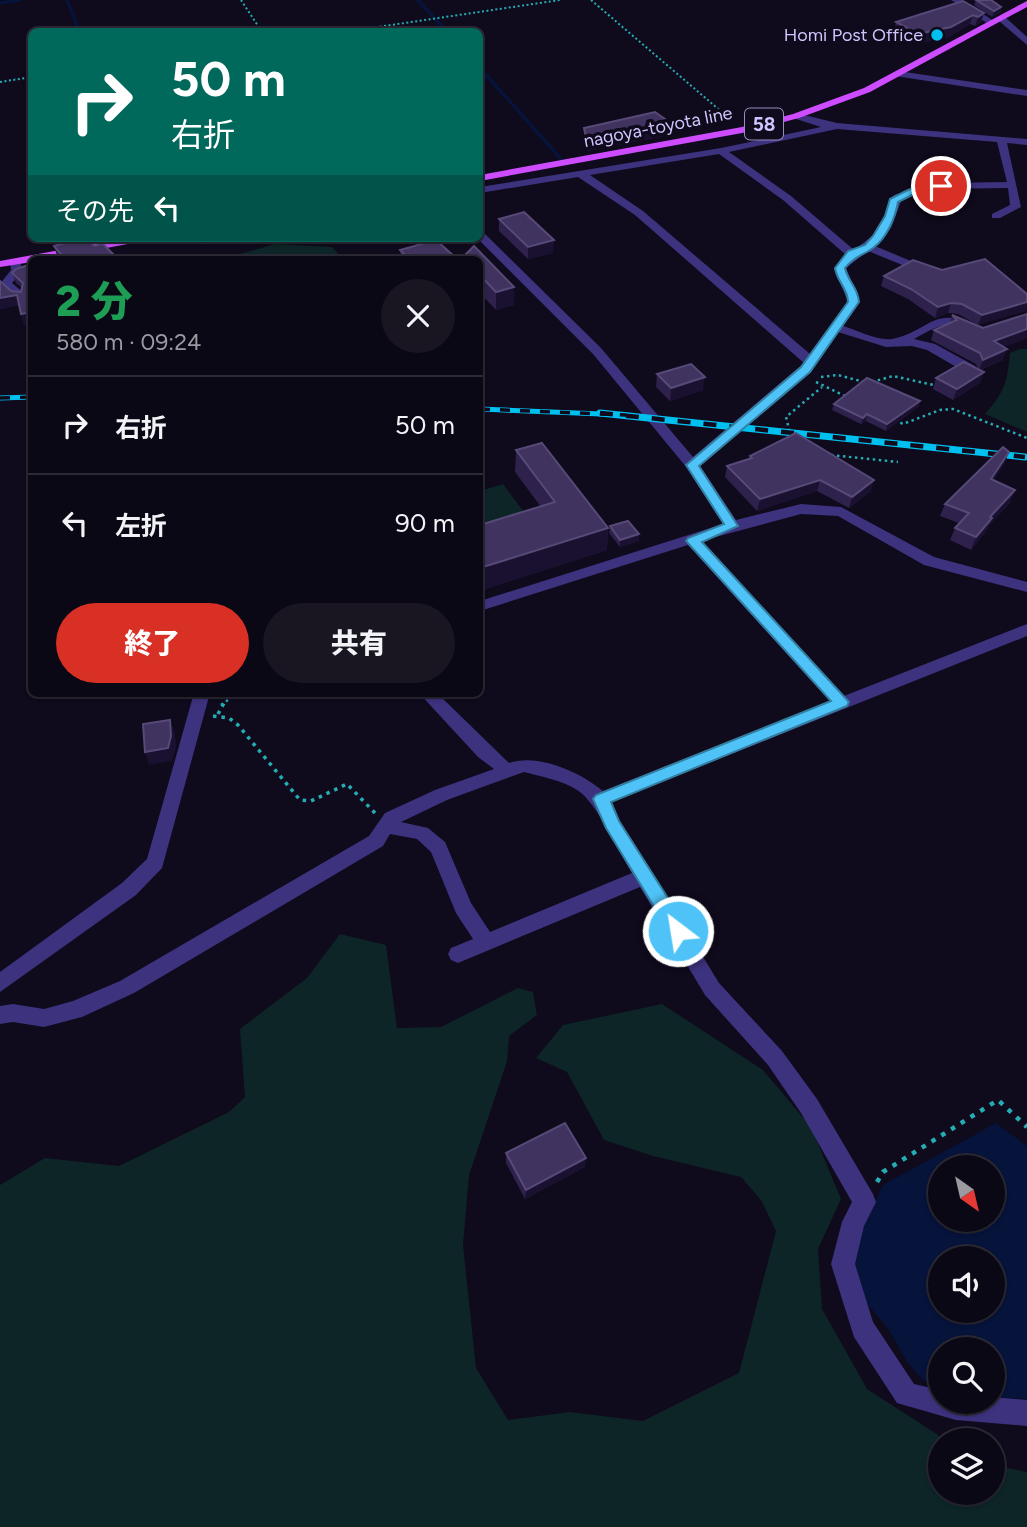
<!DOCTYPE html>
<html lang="ja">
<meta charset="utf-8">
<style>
:root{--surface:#0b0815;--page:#191622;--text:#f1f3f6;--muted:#9a9aa0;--line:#2b2934;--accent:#d93025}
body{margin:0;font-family:Figtree,"Noto Sans JP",sans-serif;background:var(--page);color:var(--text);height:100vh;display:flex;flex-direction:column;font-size:26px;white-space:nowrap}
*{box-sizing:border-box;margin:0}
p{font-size:23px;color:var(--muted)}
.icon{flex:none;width:38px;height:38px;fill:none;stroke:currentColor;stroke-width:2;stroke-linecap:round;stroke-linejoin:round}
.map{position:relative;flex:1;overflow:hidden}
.details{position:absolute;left:28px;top:256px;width:455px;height:441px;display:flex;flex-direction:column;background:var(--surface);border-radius:10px;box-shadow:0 2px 5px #0004,0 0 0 2px var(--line)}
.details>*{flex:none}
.banner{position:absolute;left:28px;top:28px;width:455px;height:214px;border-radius:10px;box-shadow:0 2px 5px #0004,0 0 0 2px var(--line);background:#00695c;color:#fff;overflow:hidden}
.needle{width:46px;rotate:146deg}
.fabs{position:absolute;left:928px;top:1155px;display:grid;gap:14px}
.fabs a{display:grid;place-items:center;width:77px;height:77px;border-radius:50%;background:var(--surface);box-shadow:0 2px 5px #0004,0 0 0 2px var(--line);font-size:35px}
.pin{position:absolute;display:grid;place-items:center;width:60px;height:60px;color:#fff;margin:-30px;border:4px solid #fff;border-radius:50%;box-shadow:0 2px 7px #0007}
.me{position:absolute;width:77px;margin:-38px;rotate:329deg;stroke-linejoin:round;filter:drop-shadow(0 0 5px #0008)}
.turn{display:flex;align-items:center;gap:24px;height:147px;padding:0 28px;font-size:32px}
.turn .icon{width:91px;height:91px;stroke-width:2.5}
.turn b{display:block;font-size:49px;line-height:60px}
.then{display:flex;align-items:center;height:66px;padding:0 28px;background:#0003;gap:14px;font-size:26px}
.round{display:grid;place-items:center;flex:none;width:74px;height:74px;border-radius:37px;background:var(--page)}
.overview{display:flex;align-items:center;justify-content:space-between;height:119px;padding:0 28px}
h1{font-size:42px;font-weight:800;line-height:52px;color:#1e9e55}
.primary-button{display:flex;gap:14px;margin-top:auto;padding:14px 28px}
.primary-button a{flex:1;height:80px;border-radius:42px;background:var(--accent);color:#fff;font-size:28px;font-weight:800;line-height:80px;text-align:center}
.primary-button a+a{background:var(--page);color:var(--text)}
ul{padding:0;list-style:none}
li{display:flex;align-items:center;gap:21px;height:98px;padding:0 28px;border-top:2px solid var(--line)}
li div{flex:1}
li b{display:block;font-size:26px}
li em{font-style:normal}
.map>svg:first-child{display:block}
.green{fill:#0d2526}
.water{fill:#06133a;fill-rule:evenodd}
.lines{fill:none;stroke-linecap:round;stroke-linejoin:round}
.stream{stroke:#06133a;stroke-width:3.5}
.path-far3{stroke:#26adb3;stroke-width:2;stroke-dasharray:2 2.5;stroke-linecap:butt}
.path-far2{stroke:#26adb3;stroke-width:2.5;stroke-dasharray:2.5 3.5;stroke-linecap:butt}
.path-far1{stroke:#26adb3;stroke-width:3.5;stroke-dasharray:3.5 5;stroke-linecap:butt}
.path{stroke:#26adb3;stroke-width:4.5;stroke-dasharray:4.5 7;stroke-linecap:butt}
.minor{fill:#3d327e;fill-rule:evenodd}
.primary{fill:#ce4cff;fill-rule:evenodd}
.rail-far1-casing{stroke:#00c0f0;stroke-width:5}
.rail-casing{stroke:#00c0f0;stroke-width:7}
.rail-far1{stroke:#0f0a1c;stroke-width:3.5;stroke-dasharray:10;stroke-linecap:butt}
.rail{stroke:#0f0a1c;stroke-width:4.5;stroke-dasharray:13;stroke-linecap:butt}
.wall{fill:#2e214c}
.shaded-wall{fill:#1a1130}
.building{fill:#40335f;stroke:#574a78;stroke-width:2}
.route{fill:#4fc3f7;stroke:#337fa1;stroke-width:2}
.poi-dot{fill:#00c0f0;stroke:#0f0a1c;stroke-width:2.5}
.labels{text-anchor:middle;stroke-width:7;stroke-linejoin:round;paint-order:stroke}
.far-poi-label{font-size:18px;fill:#d2c5ff;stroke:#0f0a1c;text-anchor:end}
.far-street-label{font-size:18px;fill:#d2c5ff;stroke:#0f0a1c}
.shield{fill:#0f0a1c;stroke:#988dbb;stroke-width:2}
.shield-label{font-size:19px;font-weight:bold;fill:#d2c5ff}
</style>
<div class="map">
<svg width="1027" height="1527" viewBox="0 0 1027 1527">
<rect width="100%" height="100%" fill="#0f0a1c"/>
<g class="green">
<polygon points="275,244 332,247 343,259 222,259"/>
<path d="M1020,349H1027V432L985,414C1005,391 1007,383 1010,353Z"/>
<polygon points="503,484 532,523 480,539 480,491"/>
<polygon points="340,934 386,945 397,1028 441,1027 518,988 533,992 537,1015 509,1036 507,1061 469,1175 463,1245 476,1368 508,1420 570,1412 643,1421 739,1373 776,1231 761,1200 741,1177 653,1156 604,1140 567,1072 536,1058 563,1025 662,1004 763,1070 811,1127 841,1199 818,1249 822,1309 867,1389 946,1440 940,1440 940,1493 992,1493 992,1465 1027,1472 1027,1527 0,1527 0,1185 45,1158 119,1166 229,1112 245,1097 240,1029 307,978"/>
</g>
<path class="water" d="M996,1123L1027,1146V1399L992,1397V1349H940V1394H936L907,1362L889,1330L864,1300L852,1252L883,1185ZM940,1167H992V1220H940ZM940,1258H992V1311H940Z"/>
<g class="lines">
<g class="stream">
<polyline points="67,0 80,32"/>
<polyline points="418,0 447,32"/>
<polyline points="0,3 20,0"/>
<polyline points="480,68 561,159"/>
</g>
<g class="path-far3">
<polyline points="241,0 262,32"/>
<polyline points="591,0 730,119"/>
<polyline points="344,32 560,0"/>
<polyline points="0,82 32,77"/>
</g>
<g class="path-far2">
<polyline points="821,377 838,375 864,382"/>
<polyline points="816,382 847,397"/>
<polyline points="872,382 893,376 938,386"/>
<polyline points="895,420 903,424 940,410 953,409 1027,438"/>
<polyline points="791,437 786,417 822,387"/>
<polyline points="831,455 898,462"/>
<polyline points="221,705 238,693"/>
</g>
<g class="path-far1">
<polyline points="218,714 224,703"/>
<polyline points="213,716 229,718 238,725 300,800 311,801 347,784 375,813"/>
</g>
<polyline class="path" points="877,1182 883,1172 998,1100 1027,1127"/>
<g class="minor">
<polygon points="951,0 961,0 997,23 990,25"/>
<polygon points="999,17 1005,17 1027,37 1027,45 999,21"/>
<polygon points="898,71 1027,90 1027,96 895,76 895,72"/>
<path d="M796,113L837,123L1027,139V145L1007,143L1021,207L1000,218H992V214L1010,205L1008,188L941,189L902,199L891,228L875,246L930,269V273H922L868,251L846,268L860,302L843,326C856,330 878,341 892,339C927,333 936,303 974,327V333C964,334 962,327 953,325C941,322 924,334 914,339L935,344L975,366V372H965L927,350L912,346L886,347L838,332L811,372L700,466L736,520L801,504L841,507L934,557L1027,582V592L924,565L838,516L801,514L701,541L844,696L1027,624V636L611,802L620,821L719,983L782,1051L817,1099L873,1194L876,1202L864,1226L855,1264L873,1322L914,1384L940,1390V1402H992V1397L1027,1400V1426L956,1420L897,1403L854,1337L831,1264L842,1222L852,1202L801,1113L768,1065L705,995L640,887L458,963L451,960L448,954L451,948L473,939L456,913L431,852L417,839L390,834L383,846L134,993L82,1017L44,1027L13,1022L0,1024V1006L13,1004L44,1009L73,1001L120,981L369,836L385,813L435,790L494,769L478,757L419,693H437L509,763C538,753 580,772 603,791L830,701L688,545L480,611V601L723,524L687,468L593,354L477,238H480V232L484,233L601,348L693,457L804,363L635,215L578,177L480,193V187L721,148L821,127L793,118L791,116ZM837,129L997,142L1007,182L941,183L894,195L876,233L854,250L791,196L729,152ZM719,154L783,200L846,255L834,268L848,302L810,354L643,211L590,175ZM524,772C542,777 562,780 577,790C596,801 619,852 632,873L490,932L471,903L445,842L428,828L401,822L447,800Z"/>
<polygon points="10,260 20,262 23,271 12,283 24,293 24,299 16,299 0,284 11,270"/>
<polygon points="194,693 210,693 162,868 136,895 0,992 0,972 122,883 147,859"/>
</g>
<g class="primary">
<polygon points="1027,1 1027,7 870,92 799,118 742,133 480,181 480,175 742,127 793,114 864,88"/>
<polygon points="125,238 150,238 144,241 47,259 32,259 32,262 0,267 0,261"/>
</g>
<defs>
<g id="rail-far1">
<polyline points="0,398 32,397"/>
<polyline points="480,409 626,415"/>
</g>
<polyline id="rail" points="600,413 1025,457"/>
</defs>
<use href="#rail-far1" class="rail-far1-casing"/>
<use href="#rail" class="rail-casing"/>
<use href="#rail-far1" class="rail-far1"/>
<use href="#rail" class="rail"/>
</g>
<g class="wall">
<polygon points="976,0 1001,7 1000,13 992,17 974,5"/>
<polygon points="984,13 981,22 975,26 970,24 949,37 916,44 894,31 896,22"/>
<polygon points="584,128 674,134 587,151 584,137"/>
<polygon points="499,219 553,253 528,259 499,231"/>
<polygon points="436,240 455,257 465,255 474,246 514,287 514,305 496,310 480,293 480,259 401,259 400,250"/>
<polygon points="54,246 94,246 118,259 58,259"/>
<polygon points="32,264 32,323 24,325 19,305 0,309 0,281 11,291 21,292 22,288 16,283 12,273"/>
<polygon points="942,270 1027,294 978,325 958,314 948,313 935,318 908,299 881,286 884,276"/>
<polygon points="1027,314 1027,338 1003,347 1003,360 980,370 984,372 980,383 953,400 933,389 936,378 978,369 976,364 931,340 934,330 950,323 952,315 983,328"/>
<polygon points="657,374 703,390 670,401 656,387"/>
<polygon points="920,401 918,407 886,431 866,421 861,424 832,410 834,404"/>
<polygon points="516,450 608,528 607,550 482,590 482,596 480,597 480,525 541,507 515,472"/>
<polygon points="1009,452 1004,464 993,481 1010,503 990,524 987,530 971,550 950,540 955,528 959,523 940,516 945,504"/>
<polygon points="750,456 871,491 849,508 817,491 757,511 725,477 727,466 749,459"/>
<polygon points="610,526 639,541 620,547 609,533"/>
<polygon points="506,1153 585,1167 525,1199 506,1163"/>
</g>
<g class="shaded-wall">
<polygon points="1001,7 1000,13 992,17 994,11"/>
<polygon points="984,13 981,22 975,26 978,17"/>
<polygon points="973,15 970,24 949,37 916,44 918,34"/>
<polygon points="675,126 674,134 587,151 587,142"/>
<polygon points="203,238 235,238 204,245"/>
<polygon points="554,240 553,253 528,259 528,247"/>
<polygon points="514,287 514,305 496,310 496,292"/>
<polygon points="17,295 20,305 0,309 0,298"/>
<polygon points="1027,302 1027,311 978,325 982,315"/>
<polygon points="951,303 948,313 935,318 938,307"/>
<polygon points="32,312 32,323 24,325 21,314"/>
<polygon points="1027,329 1027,338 990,352 994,341"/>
<polygon points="1007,349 1003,360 979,370 983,360"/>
<polygon points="984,372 980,383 953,400 957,389"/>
<polygon points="705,377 703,390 670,401 671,388"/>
<polygon points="920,401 918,407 886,431 887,424"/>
<polygon points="867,414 866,421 861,424 863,418"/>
<polygon points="1009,452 1004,464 986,492 991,479"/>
<polygon points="820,480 817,491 757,511 760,499"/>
<polygon points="874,480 871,491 849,508 852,497"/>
<polygon points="1015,490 1010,503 990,524 987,530 971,550 976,537 990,517"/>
<polygon points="608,528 607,550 482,590 482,596 480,597 480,568"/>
<polygon points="639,534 639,541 620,547 620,540"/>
<polygon points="170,720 175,733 176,748 172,761 149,765 145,752"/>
<polygon points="586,1158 585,1167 525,1199 526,1190"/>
</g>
<g class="building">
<polygon points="976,0 991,0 1001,7 994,11"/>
<polygon points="963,1 984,13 978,17 973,15 951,27 918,34 896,22"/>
<polygon points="655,112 675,126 587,142 584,128"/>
<polygon points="524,212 554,240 528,247 499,219"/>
<polygon points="81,238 86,238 94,246 103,244 118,259 65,259 54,246"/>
<polygon points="436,240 455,257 465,255 474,246 514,287 496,292 480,275 480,259 409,259 400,250"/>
<polygon points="985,259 1027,294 1027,302 982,315 962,304 951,303 938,307 911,289 884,276 913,260 942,270"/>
<polygon points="32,264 32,312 21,314 17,295 0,298 0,281 11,291 21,292 23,283 12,273 16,269"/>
<polygon points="1027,314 1027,329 994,341 1007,349 983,360 980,353 934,330 957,320 952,315 983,328"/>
<polygon points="964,362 984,372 957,389 936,378"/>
<polygon points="691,364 705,377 671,388 657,374"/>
<polygon points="867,378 920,401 887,424 867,414 863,418 834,404"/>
<polygon points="796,433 874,480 852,497 820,480 760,499 727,466 752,458 750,456"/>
<polygon points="542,443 608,528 480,568 480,525 555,502 516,450"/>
<polygon points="1003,447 1009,452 991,479 1015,490 990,517 992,518 976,537 955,528 969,513 945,504"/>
<polygon points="628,521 639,534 620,540 610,526"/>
<polygon points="170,720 171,736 168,748 145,752 143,724"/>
<polygon points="565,1123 586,1158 526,1190 506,1153"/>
</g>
<path class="route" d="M941,183L946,186L945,188L916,193L898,202C895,218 887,238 873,248C861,257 857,254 845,268C848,282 858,287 859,302L810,372L699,466L738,526L702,542L849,702L847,706L611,802L619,821L685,925L687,931L685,936L678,938L672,936L606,828L593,799L596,795L831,701L686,541L688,538L724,524L686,465L801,367L848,302C848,288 837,282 835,268L848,251L865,245L873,236L885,216L890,199L910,189Z"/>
<circle class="poi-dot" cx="937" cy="35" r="7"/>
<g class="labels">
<g class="far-poi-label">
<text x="923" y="41">Homi Post Office</text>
</g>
<g class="far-street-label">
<text transform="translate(658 127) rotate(-11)" y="6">nagoya-toyota line</text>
</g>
<rect class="shield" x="745" y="108.5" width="38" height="31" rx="5"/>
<g class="shield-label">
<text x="764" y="131">58</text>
</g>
</g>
</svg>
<div class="fabs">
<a><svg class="needle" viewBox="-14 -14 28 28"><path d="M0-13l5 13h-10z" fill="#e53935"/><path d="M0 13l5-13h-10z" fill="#9a9aa0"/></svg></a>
<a><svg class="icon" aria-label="sound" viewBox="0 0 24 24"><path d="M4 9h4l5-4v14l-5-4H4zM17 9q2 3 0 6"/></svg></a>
<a><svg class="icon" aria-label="search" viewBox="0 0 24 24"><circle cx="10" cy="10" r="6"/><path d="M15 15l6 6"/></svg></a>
<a><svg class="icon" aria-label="layers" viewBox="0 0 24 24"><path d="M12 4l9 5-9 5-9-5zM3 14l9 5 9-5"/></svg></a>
</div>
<div class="pin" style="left:941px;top:186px;background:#d93025"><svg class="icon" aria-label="arrive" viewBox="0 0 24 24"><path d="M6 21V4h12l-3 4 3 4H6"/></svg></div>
<svg class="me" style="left:678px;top:931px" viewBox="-20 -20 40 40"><circle r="17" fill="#4fc3f7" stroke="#fff" stroke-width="3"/><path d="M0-11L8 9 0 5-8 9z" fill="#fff"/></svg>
<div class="banner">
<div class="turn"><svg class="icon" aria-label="right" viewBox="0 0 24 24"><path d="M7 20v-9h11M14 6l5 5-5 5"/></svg><div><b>50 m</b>右折</div></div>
<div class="then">その先<svg class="icon" aria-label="left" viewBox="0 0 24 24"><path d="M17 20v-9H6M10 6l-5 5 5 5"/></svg></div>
</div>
<section class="details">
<div class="overview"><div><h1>2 分</h1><p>580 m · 09:24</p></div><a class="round"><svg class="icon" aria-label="close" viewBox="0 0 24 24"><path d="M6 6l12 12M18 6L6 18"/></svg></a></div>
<ul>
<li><svg class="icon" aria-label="right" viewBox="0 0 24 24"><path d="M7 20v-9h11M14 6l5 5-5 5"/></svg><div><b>右折</b></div><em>50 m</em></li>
<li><svg class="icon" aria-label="left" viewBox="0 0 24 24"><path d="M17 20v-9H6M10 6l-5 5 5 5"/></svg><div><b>左折</b></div><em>90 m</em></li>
</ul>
<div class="primary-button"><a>終了</a><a>共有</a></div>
</section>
</div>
